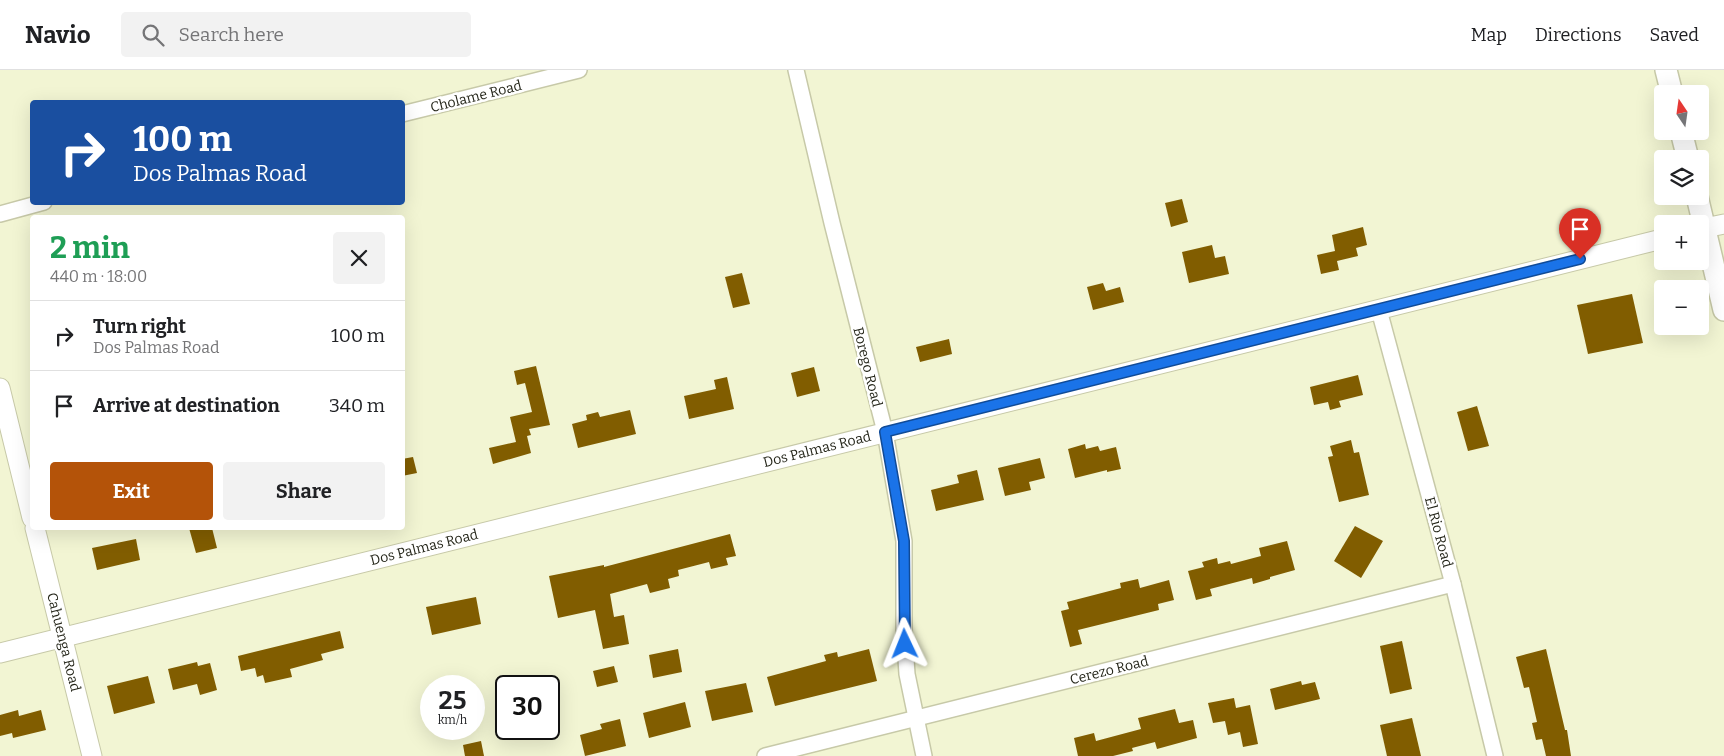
<!DOCTYPE html>
<meta charset="utf-8">
<style>
:root{--surface:#fff;--page:#f2f2f2;--text:#202124;--muted:#757577;--line:#e0e0e0;--accent:#b45309}
body{margin:0;font-family:Bitter,serif;background:var(--page);color:var(--text);height:100vh;display:flex;flex-direction:column;font-size:19px;white-space:nowrap}
*{box-sizing:border-box;margin:0}
p{font-size:16px;color:var(--muted)}
.icon{flex:none;width:28px;height:28px;fill:none;stroke:currentColor;stroke-width:2;stroke-linecap:round;stroke-linejoin:round}
.map{position:relative;flex:1;overflow:hidden}
.side{position:absolute;left:30px;top:145px;width:375px;height:315px;display:flex;flex-direction:column;background:var(--surface);border-radius:5px;box-shadow:0 5px 20px #0002}
.side>*{flex:none}
.guide{position:absolute;left:30px;top:30px;width:375px;height:105px;border-radius:5px;box-shadow:0 5px 20px #0002;background:#1a4fa0;color:#fff;overflow:hidden}
.needle{width:32px;rotate:347deg}
.fabs{position:absolute;left:1654px;top:15px;display:grid;gap:10px}
.fabs a{display:grid;place-items:center;width:55px;height:55px;border-radius:5px;background:var(--surface);box-shadow:0 5px 20px #0002;font-size:25px}
.speed{position:absolute;left:420px;top:605px;display:flex;gap:10px;font-size:25px;font-weight:700;text-align:center}
.speed>*{display:grid;place-content:center;width:65px;height:65px;border-radius:50%;background:var(--surface);box-shadow:0 5px 20px #0002;line-height:1}
.speed small{font-size:12px;font-weight:400}
.speed .limit{border:2px solid #111;border-radius:8px;background:#fff;color:#111}
.pin{position:absolute;display:grid;place-items:center;width:42px;height:42px;color:#fff;margin:-51px -21px;border-radius:50% 50% 50% 0;rotate:-45deg;box-shadow:0 0 5px #0007}
.pin .icon{rotate:45deg}
.me{position:absolute;width:55px;margin:-28px;rotate:358deg;stroke-linejoin:round;filter:drop-shadow(0 0 4px #0008)}
.turn{display:flex;align-items:center;gap:18px;height:105px;padding:0 20px;font-size:22px}
.turn .icon{width:65px;height:65px;stroke-width:2.5}
.turn b{display:block;font-size:35px;line-height:42px}
.round{display:grid;place-items:center;flex:none;width:52px;height:52px;border-radius:5px;background:var(--page)}
.overview{display:flex;align-items:center;justify-content:space-between;height:85px;padding:0 20px}
h1{font-size:30px;font-weight:700;line-height:38px;color:#1e9e55}
.cta{display:flex;gap:10px;margin-top:auto;padding:10px 20px}
.cta a{flex:1;height:58px;border-radius:5px;background:var(--accent);color:#fff;font-size:20px;font-weight:700;line-height:58px;text-align:center}
.cta a+a{background:var(--page);color:var(--text)}
ul{padding:0;list-style:none}
li{display:flex;align-items:center;gap:15px;height:70px;padding:0 20px;border-top:1px solid var(--line)}
li div{flex:1}
li b{display:block;font-size:19px}
li em{font-style:normal}
header{display:flex;align-items:center;gap:30px;box-sizing:border-box;height:70px;padding:0 25px;background:var(--surface);border-bottom:1px solid var(--line)}
header strong{font-size:24px}
nav{display:flex;gap:28px;margin-inline-start:auto;font-size:18px}
.search{width:350px;height:45px;background:var(--page);display:flex;align-items:center;gap:12px;box-sizing:border-box;padding:0 18px;border-radius:5px;color:var(--muted);font-size:19px}
.map>svg:first-child{display:block}
.building{fill:#815d00}
.lines{fill:none;stroke-linecap:round;stroke-linejoin:round}
.minor-casing{stroke:#c7c9a8;stroke-width:18}
.tertiary-casing{stroke:#c7c9a8;stroke-width:21}
.secondary-casing{stroke:#c7c9a8;stroke-width:24}
.minor{stroke:#fff;stroke-width:15}
.tertiary{stroke:#fff;stroke-width:19}
.secondary{stroke:#fff;stroke-width:21}
.route-casing{stroke:#114b97;stroke-width:12}
.route{stroke:#1a73e8;stroke-width:9}
.labels{text-anchor:middle;stroke-width:5;stroke-linejoin:round;paint-order:stroke}
.street-label{font-size:14px;fill:#242519;stroke:#fff}
</style>
<header>
<strong>Navio</strong>
<div class="search"><svg class="icon" aria-label="search" viewBox="0 0 24 24"><circle cx="10" cy="10" r="6"/><path d="M15 15l6 6"/></svg>Search here</div>
<nav><a>Map</a><a>Directions</a><a>Saved</a></nav>
</header>
<div class="map">
<svg width="1724" height="686" viewBox="0 0 1724 686">
<rect width="100%" height="100%" fill="#f2f5d3"/>
<g class="building">
<polygon points="1182,129 1188,152 1171,157 1165,133"/>
<polygon points="1363,157 1367,175 1356,178 1358,186 1337,191 1339,200 1321,204 1317,185 1335,181 1332,165"/>
<polygon points="1212,175 1215,188 1225,186 1229,204 1189,213 1182,182"/>
<polygon points="742,203 750,234 733,238 725,207"/>
<polygon points="1103,213 1106,221 1120,217 1124,232 1093,240 1087,217"/>
<polygon points="1632,224 1643,273 1588,284 1577,235"/>
<polygon points="949,269 952,284 920,292 916,277"/>
<polygon points="536,296 550,355 529,359 531,365 527,366 531,383 493,394 489,378 516,372 510,347 532,342 525,313 517,315 514,301"/>
<polygon points="814,297 820,321 797,327 791,303"/>
<polygon points="1358,305 1363,325 1339,331 1341,337 1330,340 1328,332 1314,335 1310,317"/>
<polygon points="727,307 734,339 689,349 684,326 716,319 714,310"/>
<polygon points="1477,336 1489,376 1468,381 1457,342"/>
<polygon points="630,340 636,364 578,378 572,354 587,350 586,345 598,342 600,347"/>
<polygon points="1351,370 1354,383 1359,382 1369,425 1339,432 1328,387 1333,386 1330,376"/>
<polygon points="1085,374 1086,379 1098,376 1100,381 1116,377 1121,399 1107,402 1107,400 1075,408 1068,379"/>
<polygon points="413,387 417,403 402,406 402,389"/>
<polygon points="1040,388 1045,408 1029,412 1031,420 1005,426 998,398"/>
<polygon points="977,400 984,430 936,441 931,420 959,413 957,405"/>
<polygon points="1355,456 1383,471 1361,508 1334,491"/>
<polygon points="189,458 212,458 217,478 196,483"/>
<polygon points="730,464 736,486 726,488 728,495 711,499 709,492 678,500 679,506 668,509 670,518 650,523 647,514 610,524 614,547 624,545 629,574 603,579 595,540 558,548 549,506 604,495 604,497"/>
<polygon points="136,469 140,490 97,500 92,478"/>
<polygon points="1287,471 1295,500 1270,507 1270,509 1253,514 1252,508 1210,519 1212,526 1196,530 1188,501 1204,497 1202,492 1217,488 1218,494 1230,491 1231,494 1261,486 1259,478"/>
<polygon points="1138,509 1140,518 1169,510 1174,530 1158,534 1159,540 1078,560 1082,574 1070,577 1061,541 1069,539 1067,532 1121,518 1120,513"/>
<polygon points="476,527 481,554 432,565 426,537"/>
<polygon points="340,561 344,578 321,584 323,590 290,599 292,607 265,613 263,605 257,607 255,598 241,601 238,586"/>
<polygon points="1402,571 1412,619 1390,624 1380,576"/>
<polygon points="678,579 682,602 653,608 649,585"/>
<polygon points="869,579 877,611 775,636 767,607 826,591 824,585 837,582 838,587"/>
<polygon points="1546,579 1565,660 1567,660 1571,686 1546,686 1542,669 1536,670 1532,653 1537,652 1529,617 1524,618 1516,587"/>
<polygon points="197,592 198,596 210,593 217,620 200,625 197,614 173,620 168,599"/>
<polygon points="614,596 618,612 597,617 593,601"/>
<polygon points="148,606 155,633 114,644 107,616"/>
<polygon points="1301,611 1302,615 1315,612 1320,629 1275,640 1270,619"/>
<polygon points="746,613 753,642 712,651 705,621"/>
<polygon points="1234,628 1236,638 1250,635 1258,674 1243,677 1240,662 1228,665 1225,651 1213,653 1208,633"/>
<polygon points="685,632 691,657 649,668 643,643"/>
<polygon points="1175,639 1179,653 1193,650 1197,668 1157,679 1155,672 1132,678 1133,681 1113,686 1078,686 1074,668 1094,663 1096,671 1141,659 1138,648"/>
<polygon points="18,640 19,646 41,640 46,660 13,668 12,663 0,666 0,645"/>
<polygon points="1412,648 1421,686 1387,686 1380,655"/>
<polygon points="620,649 626,676 585,686 580,665 602,659 600,654"/>
<polygon points="481,671 484,686 465,686 463,675"/>
</g>
<g class="lines">
<defs>
<g id="minor">
<polyline points="796,0 832,153 885,362 904,471 904,559 907,604 924,686"/>
<polyline points="402,44 579,0"/>
<polyline points="0,144 44,132"/>
<polyline points="1379,240 1453,514 1495,686"/>
<polyline points="765,686 1453,514"/>
</g>
<g id="tertiary">
<polyline points="1700,159 1724,154"/>
<polyline points="0,318 32,448"/>
<polyline points="35,458 92,686"/>
<polyline points="0,583 1662,169"/>
</g>
<g id="secondary">
<polyline points="1666,0 1672,24"/>
<polyline points="1681,61 1688,89"/>
<polyline points="1697,126 1724,240"/>
</g>
</defs>
<use href="#minor" class="minor-casing"/>
<use href="#tertiary" class="tertiary-casing"/>
<use href="#secondary" class="secondary-casing"/>
<use href="#minor" class="minor"/>
<use href="#tertiary" class="tertiary"/>
<use href="#secondary" class="secondary"/>
</g>
<g class="lines">
<defs>
<polyline id="route" points="905,574 904,471 885,362 1580,189"/>
</defs>
<use href="#route" class="route-casing"/>
<use href="#route" class="route"/>
</g>
<g class="labels">
<g class="street-label">
<text transform="translate(476 26) rotate(-14)" y="5">Cholame Road</text>
<text transform="translate(868 297) rotate(76)" y="5">Borego Road</text>
<text transform="translate(817 379) rotate(-14)" y="5">Dos Palmas Road</text>
<text transform="translate(1439 462) rotate(75)" y="5">El Rio Road</text>
<text transform="translate(424 477) rotate(-14)" y="5">Dos Palmas Road</text>
<text transform="translate(64 572) rotate(76)" y="5">Cahuenga Road</text>
<text transform="translate(1109 600) rotate(-14)" y="5">Cerezo Road</text>
</g>
</g>
</svg>
<div class="fabs">
<a><svg class="needle" viewBox="-14 -14 28 28"><path d="M0-13l5 13h-10z" fill="#e53935"/><path d="M0 13l5-13h-10z" fill="#757577"/></svg></a>
<a><svg class="icon" aria-label="layers" viewBox="0 0 24 24"><path d="M12 4l9 5-9 5-9-5zM3 14l9 5 9-5"/></svg></a>
<a>+</a>
<a>−</a>
</div>
<div class="speed"><div>25<small>km/h</small></div><div class="limit">30</div></div>
<div class="pin" style="left:1580px;top:189px;background:#d93025"><svg class="icon" aria-label="arrive" viewBox="0 0 24 24"><path d="M6 21V4h12l-3 4 3 4H6"/></svg></div>
<svg class="me" style="left:905px;top:574px" viewBox="-20 -20 40 40"><path d="M0-17L14 15 0 8-14 15z" fill="#1a73e8" stroke="#fff" stroke-width="4"/></svg>
<div class="guide">
<div class="turn"><svg class="icon" aria-label="right" viewBox="0 0 24 24"><path d="M7 20v-9h11M14 6l5 5-5 5"/></svg><div><b>100 m</b>Dos Palmas Road</div></div>
</div>
<section class="side">
<div class="overview"><div><h1>2 min</h1><p>440 m · 18:00</p></div><a class="round"><svg class="icon" aria-label="close" viewBox="0 0 24 24"><path d="M6 6l12 12M18 6L6 18"/></svg></a></div>
<ul>
<li><svg class="icon" aria-label="right" viewBox="0 0 24 24"><path d="M7 20v-9h11M14 6l5 5-5 5"/></svg><div><b>Turn right</b><p>Dos Palmas Road</p></div><em>100 m</em></li>
<li><svg class="icon" aria-label="arrive" viewBox="0 0 24 24"><path d="M6 21V4h12l-3 4 3 4H6"/></svg><div><b>Arrive at destination</b></div><em>340 m</em></li>
</ul>
<div class="cta"><a>Exit</a><a>Share</a></div>
</section>
</div>
